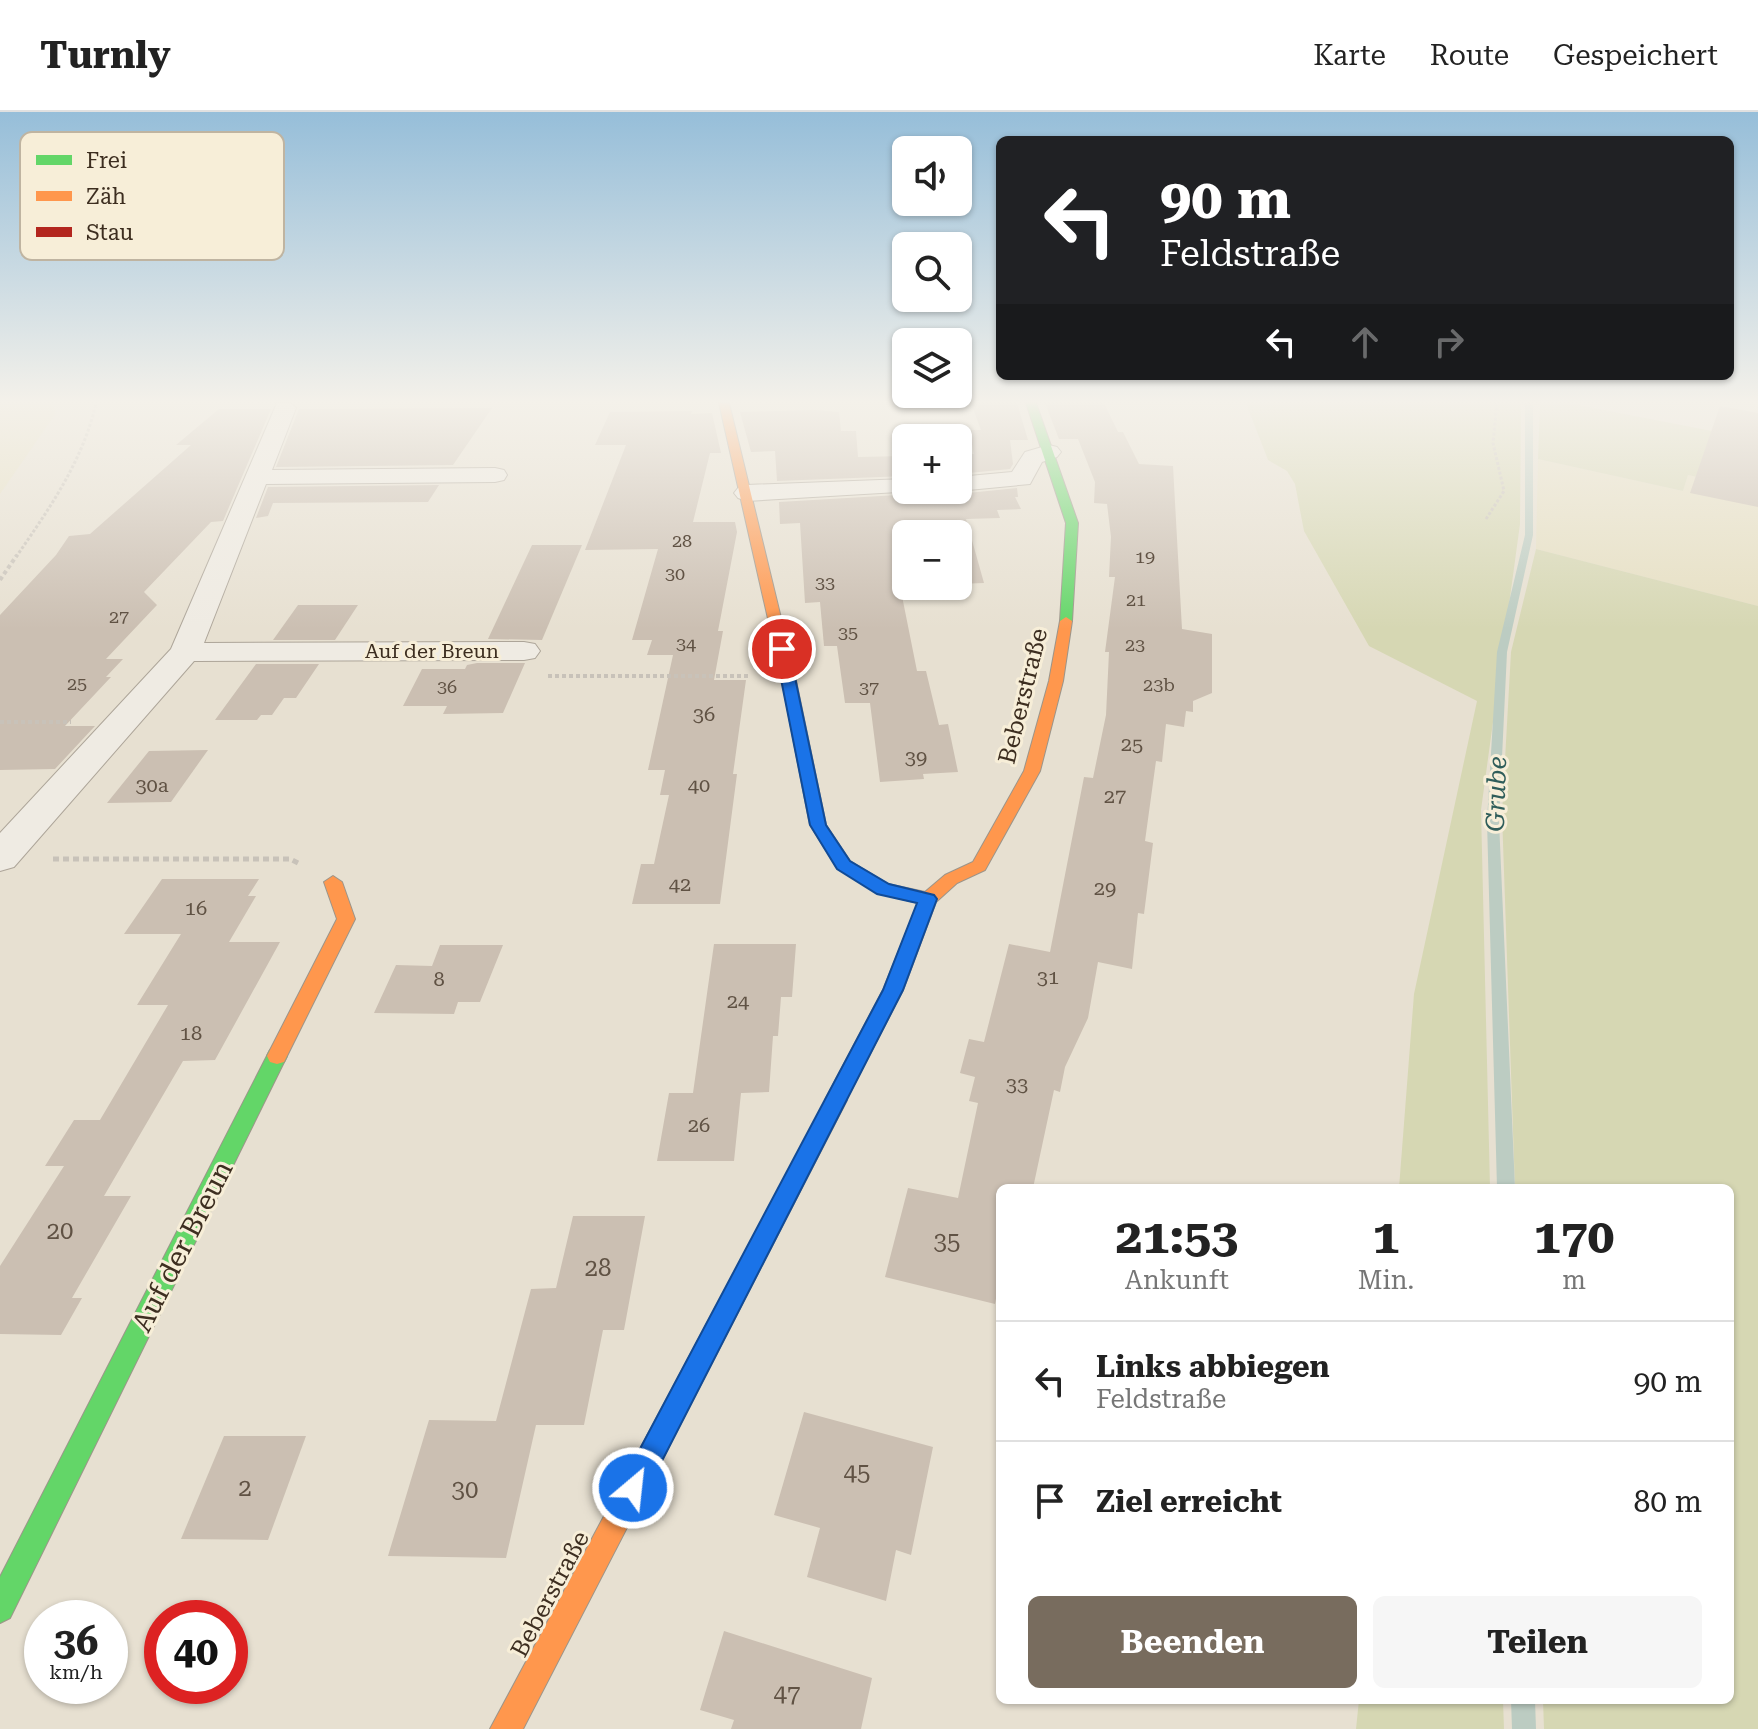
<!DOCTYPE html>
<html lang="de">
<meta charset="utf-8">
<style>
:root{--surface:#fff;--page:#f6f6f6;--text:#222;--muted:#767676;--line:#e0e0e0;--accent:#786c5e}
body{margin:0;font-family:"Roboto Serif",serif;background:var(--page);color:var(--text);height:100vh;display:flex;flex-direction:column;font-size:30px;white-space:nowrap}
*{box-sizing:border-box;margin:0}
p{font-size:26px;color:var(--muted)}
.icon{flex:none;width:44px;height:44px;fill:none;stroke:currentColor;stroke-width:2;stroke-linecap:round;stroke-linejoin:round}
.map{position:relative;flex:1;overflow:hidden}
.sheet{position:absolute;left:996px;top:1072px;width:738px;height:520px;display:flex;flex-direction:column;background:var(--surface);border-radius:12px;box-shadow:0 2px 6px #0004}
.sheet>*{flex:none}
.hud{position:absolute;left:996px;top:24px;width:738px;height:244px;border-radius:12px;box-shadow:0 2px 6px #0004;background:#202124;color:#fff;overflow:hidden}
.controls{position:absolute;left:892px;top:24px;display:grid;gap:16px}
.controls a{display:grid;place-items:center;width:80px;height:80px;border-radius:12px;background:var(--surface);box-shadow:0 2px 6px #0004;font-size:40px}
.speed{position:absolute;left:24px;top:1488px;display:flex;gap:16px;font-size:40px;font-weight:700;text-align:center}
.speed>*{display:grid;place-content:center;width:104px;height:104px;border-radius:50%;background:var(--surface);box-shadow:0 2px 6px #0004;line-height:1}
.speed small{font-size:20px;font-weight:400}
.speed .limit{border:12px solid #d22;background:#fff;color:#111}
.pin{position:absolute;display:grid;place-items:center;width:68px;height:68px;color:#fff;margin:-34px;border:4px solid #fff;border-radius:50%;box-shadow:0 2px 8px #0007}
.me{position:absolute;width:88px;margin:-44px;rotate:28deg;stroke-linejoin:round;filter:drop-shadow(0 0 6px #0008)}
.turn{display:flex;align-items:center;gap:28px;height:168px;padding:0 32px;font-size:36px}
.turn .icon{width:104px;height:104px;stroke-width:2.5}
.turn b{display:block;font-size:56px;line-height:68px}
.lanes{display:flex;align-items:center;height:76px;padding:0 32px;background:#0003;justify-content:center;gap:40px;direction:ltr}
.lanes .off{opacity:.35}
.eta{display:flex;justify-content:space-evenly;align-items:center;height:136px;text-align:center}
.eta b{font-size:48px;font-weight:700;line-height:56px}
.primary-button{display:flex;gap:16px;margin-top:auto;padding:16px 32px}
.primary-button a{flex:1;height:92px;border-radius:12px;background:var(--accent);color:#fff;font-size:32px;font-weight:700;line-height:92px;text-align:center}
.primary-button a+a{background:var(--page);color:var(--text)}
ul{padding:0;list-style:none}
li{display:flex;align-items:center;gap:24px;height:120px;padding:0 32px;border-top:2px solid var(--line)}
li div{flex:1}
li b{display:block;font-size:30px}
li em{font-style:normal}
header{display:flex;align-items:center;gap:48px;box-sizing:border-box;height:112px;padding:0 40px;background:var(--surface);border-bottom:2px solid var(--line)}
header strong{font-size:38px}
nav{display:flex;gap:44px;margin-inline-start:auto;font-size:28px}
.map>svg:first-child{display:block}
.farmland{fill:#e6dfc2}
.green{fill:#d6d7b3}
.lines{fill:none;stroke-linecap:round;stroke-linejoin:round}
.stream{fill:#bcccc2;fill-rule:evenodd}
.building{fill:#cbbfb2}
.street-casing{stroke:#ada599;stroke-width:2}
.fast-casing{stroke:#9c958a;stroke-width:2}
.slow-casing{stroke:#9c958a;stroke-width:2}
.jam-casing{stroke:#9c958a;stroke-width:2}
.path-far2{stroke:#c8c2b9;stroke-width:3;stroke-dasharray:3 2;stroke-linecap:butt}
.path-far1{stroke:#c8c2b9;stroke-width:4;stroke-dasharray:4 3;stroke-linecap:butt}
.path{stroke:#c8c2b9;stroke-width:5;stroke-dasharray:6 4;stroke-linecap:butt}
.street{fill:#efebe3;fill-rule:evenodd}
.fast{fill:#63d668;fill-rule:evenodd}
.slow{fill:#ff974d;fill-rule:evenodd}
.jam{fill:#b3261e;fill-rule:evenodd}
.route{fill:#1a73e8;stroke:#114b97;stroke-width:2}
.labels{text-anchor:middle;stroke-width:6;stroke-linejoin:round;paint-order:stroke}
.far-number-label{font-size:18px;fill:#605244}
.far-street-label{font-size:20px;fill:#3d2e20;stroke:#f7eed8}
.number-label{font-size:20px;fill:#605244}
.street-label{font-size:24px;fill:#3d2e20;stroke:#f7eed8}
.near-number-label{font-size:24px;fill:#605244}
.water-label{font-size:26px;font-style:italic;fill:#2f5d5a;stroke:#f7eed8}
.near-street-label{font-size:28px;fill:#3d2e20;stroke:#f7eed8}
.key{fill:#f7eed8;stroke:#bfb4a1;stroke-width:2}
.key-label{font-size:22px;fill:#3d2e20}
</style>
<header>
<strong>Turnly</strong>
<nav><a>Karte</a><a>Route</a><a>Gespeichert</a></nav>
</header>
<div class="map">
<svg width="1758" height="1617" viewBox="0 0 1758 1617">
<rect width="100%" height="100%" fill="#e7e0d1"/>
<g class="farmland">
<polygon points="0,291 51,291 56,301 0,382"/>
<polygon points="1538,347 1683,379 1688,363 1758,378 1758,494 1536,437"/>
</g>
<g class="green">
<polygon points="1246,291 1521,291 1520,412 1481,698 1490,1076 1399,1076 1414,882 1477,589 1369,534 1304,419 1295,372 1287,359 1268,348"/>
<polygon points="1540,291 1568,291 1758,328 1758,378 1688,363 1683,379 1538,347"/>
<polygon points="1536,437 1758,494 1758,1617 1544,1617 1543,1588 1730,1588 1730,1076 1515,1076 1502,702 1511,540"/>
<polygon points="1359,1588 1503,1588 1504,1617 1356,1617"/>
</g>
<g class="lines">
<g class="stream">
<polygon points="1525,291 1533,291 1533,423 1507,540 1499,709 1515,1076 1497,1076 1487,709 1497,540 1525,423"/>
<polygon points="1511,1588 1535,1588 1536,1617 1512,1617"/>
</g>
</g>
<g class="building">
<polygon points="971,291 1017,291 1028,328 1010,328 1013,352 1010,357 958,362 958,342 974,342 969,318 981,318"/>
<polygon points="1045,291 1104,291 1118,320 1123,320 1139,352 1173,354 1182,517 1212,522 1212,581 1193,589 1193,600 1186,599 1184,615 1166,612 1162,650 1156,649 1145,729 1153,731 1144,802 1138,801 1132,857 1098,850 1088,906 1065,955 1060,980 1054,978 1033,1076 1000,1076 1000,1165 995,1192 885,1165 908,1076 958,1086 978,991 969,989 975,965 960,961 969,927 984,930 1009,832 1050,840 1084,665 1093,666 1106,603 1109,540 1105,540 1115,465 1109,465 1111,425 1107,392 1094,391 1095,370 1078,327 1059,327"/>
<polygon points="1720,294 1758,301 1758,395 1690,381"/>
<polygon points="492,296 453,353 276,355 299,297"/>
<polygon points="219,297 271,297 223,409 211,410 144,480 157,493 106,547 123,547 106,565 111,565 65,614 95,614 55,657 0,658 0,503 56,443 69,424 90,422 191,333 176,333"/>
<polygon points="814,298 839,300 841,319 856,319 858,345 906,344 906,364 777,369 775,339 751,340 740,300"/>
<polygon points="692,299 691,302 712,301 721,341 710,341 693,410 735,410 737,420 718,519 723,519 714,568 746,568 733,662 737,662 720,792 632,792 641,752 654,752 669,683 660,683 665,658 648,658 673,543 647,543 652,528 632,528 658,437 585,438 626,333 595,333 610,300"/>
<polygon points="439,373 428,390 273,391 268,404 256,406 268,375"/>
<polygon points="1017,376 1018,385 1015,385 1021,397 997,398 1000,406 966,407 984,471 958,472 958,422 906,422 906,474 900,474 917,559 926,559 939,613 948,612 958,660 923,662 924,667 880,670 870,591 845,591 837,534 824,534 820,490 805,491 800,411 780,412 779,390 915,382 918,378 949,378 958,382"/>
<polygon points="532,433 582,433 542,528 488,527"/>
<polygon points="298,493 358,493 335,528 273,528"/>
<polygon points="477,551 525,551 503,601 443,602 447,594 403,594 422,557 465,557 467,553"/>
<polygon points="256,552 319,552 296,586 284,586 272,603 261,603 257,608 215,608"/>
<polygon points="208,638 171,690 107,691 149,639"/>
<polygon points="162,767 259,767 248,784 256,784 229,830 280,830 215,948 183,949 104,1084 131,1084 72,1186 82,1186 61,1223 0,1222 0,1154 64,1054 45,1054 74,1008 100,1008 168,893 137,893 181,822 124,822"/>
<polygon points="714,832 796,832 792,885 781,885 778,924 773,924 769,980 741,981 734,1049 657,1049 669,981 693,981"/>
<polygon points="440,833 503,833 480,890 458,890 454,902 374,901 396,853 432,854"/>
<polygon points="573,1104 645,1104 624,1218 603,1218 584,1313 536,1313 506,1446 388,1444 429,1308 496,1309 531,1177 556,1176"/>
<polygon points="804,1300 933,1335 911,1443 896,1438 886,1489 807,1465 820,1416 774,1403"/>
<polygon points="224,1324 306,1324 268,1428 181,1427"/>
<polygon points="724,1519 872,1566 861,1617 731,1617 734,1608 700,1598"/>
</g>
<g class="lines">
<defs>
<g id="street">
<polygon points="277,291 291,291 296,296 272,358 495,356 504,358 507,363 504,368 495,370 266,372 204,531 524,530 535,532 540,539 535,546 524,548 194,549 14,755 0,759 0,721 171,537"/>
<polygon points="1049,333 1057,335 1061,340 1057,345 1042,350 1030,372 958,379 952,378 958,378 958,365 1012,360 1025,340"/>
<polygon points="906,367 906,378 915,379 747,389 738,386 734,381 738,376 747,373"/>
</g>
<g id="fast">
<polygon points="1026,291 1036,291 1078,411 1072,509 1066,513 1060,509 1066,411"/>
<polygon points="277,936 284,938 287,944 10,1506 0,1511 0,1465 270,938"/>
</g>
<g id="slow">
<polygon points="719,291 729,291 795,564 826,713 850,749 888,772 925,780 945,763 973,750 1024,659 1049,569 1060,509 1066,505 1072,509 1063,569 1040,659 985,758 957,771 936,790 903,878 843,994 836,997 829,994 825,988 883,878 918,791 877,781 838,757 810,713 781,564"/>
<polygon points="333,764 342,770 355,807 284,950 277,952 270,950 267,944 337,807 324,770"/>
<polygon points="657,1318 666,1322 670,1331 666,1340 523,1617 490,1617 648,1322"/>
</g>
<polygon id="jam" points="836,979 843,982 847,988 666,1340 657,1344 648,1340 644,1331 648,1322 829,982"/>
</defs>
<use href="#street" class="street-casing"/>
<use href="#fast" class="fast-casing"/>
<use href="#slow" class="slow-casing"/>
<use href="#jam" class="jam-casing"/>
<g class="path-far2">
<polyline points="1486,407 1504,379 1493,331 1497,291"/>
<path d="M16,445C49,397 83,349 96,291"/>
</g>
<g class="path-far1">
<polyline points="0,468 17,443"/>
<polyline points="548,564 750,564"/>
<polyline points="0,610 71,610"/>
</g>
<polyline class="path" points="53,747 290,747 298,751"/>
<use href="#street" class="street"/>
<use href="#fast" class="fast"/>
<use href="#slow" class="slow"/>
<use href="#jam" class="jam"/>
</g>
<linearGradient id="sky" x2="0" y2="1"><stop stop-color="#96bed9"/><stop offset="0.56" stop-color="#f4f1ea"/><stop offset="1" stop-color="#f4f1ea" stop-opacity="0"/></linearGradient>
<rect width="1758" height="517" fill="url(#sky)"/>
<polygon class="route" points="782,533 789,537 826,713 850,749 889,772 934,783 937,787 903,878 643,1386 633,1390 624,1386 619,1376 624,1367 883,878 917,791 877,782 837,757 810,713 775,537"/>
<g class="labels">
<g class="far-number-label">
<text x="682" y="435">28</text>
<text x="1145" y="451">19</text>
<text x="675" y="468">30</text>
<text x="825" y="477">33</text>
<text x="1136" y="494">21</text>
<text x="119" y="511">27</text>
<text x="848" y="527">35</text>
<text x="686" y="538">34</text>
<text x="1135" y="539">23</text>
<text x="77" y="578">25</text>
<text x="1159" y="579">23b</text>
<text x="447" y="581">36</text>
<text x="869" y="582">37</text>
</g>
<g class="far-street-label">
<text x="432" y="546">Auf der Breun</text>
</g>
<g class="number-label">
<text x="704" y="609">36</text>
<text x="1132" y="639">25</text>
<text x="916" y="652">39</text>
<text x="152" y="680">30a</text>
<text x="699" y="680">40</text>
<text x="1115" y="691">27</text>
<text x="680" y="779">42</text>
<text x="1105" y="783">29</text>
<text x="196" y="803">16</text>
<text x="1048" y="872">31</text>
<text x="439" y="874">8</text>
<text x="738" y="896">24</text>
<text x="191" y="928">18</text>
<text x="1017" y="979">33</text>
<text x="699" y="1020">26</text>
</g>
<g class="street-label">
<text transform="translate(1023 584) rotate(-76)" y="8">Beberstraße</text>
<text transform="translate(550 1482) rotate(-62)" y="8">Beberstraße</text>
</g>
<g class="near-number-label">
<text x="60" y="1127">20</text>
<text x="947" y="1138">35</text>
<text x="598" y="1164">28</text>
<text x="857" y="1369">45</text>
<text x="245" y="1384">2</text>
<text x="465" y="1386">30</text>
<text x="787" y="1590">47</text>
</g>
<g class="water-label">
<text transform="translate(1496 682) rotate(-88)" y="9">Grube</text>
</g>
<g class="near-street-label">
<text transform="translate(182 1134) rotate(-63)" y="10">Auf der Breun</text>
</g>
</g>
<rect x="20" y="20" width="264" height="128" rx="12" class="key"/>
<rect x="36" y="43" width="36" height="10" fill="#63d668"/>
<rect x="36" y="79" width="36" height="10" fill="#ff974d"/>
<rect x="36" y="115" width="36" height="10" fill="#b3261e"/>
<g class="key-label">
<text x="86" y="56">Frei</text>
<text x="86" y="92">Zäh</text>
<text x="86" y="128">Stau</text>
</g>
</svg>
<div class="controls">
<a><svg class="icon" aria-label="sound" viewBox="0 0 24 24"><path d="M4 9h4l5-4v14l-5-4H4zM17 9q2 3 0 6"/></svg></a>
<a><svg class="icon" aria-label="search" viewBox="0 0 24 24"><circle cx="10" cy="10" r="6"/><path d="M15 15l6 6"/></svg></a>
<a><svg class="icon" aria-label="layers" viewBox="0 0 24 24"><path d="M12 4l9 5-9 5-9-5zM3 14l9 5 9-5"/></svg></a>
<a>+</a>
<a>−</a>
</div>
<div class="speed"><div>36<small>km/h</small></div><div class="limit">40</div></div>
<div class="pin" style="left:782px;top:537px;background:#d93025"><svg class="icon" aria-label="arrive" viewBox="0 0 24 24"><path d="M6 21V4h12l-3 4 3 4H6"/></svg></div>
<svg class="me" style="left:633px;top:1376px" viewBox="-20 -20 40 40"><circle r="17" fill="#1a73e8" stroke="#fff" stroke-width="3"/><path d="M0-11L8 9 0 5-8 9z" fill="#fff"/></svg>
<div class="hud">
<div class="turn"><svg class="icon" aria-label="left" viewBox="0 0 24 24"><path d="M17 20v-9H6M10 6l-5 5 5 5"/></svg><div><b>90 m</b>Feldstraße</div></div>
<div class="lanes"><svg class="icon" aria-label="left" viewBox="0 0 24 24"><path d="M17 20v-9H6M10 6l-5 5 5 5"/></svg><svg class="icon off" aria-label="ahead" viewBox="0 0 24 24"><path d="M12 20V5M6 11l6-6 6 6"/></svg><svg class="icon off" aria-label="right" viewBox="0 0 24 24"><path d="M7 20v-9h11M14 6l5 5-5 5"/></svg></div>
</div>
<section class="sheet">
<div class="eta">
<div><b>21:53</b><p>Ankunft</p></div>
<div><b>1</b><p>Min.</p></div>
<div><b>170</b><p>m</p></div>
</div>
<ul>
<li><svg class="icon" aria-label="left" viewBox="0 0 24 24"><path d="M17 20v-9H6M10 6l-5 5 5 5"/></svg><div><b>Links abbiegen</b><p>Feldstraße</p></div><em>90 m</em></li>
<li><svg class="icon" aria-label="arrive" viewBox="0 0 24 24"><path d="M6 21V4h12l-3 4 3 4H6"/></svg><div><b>Ziel erreicht</b></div><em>80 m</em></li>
</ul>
<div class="primary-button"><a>Beenden</a><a>Teilen</a></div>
</section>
</div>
